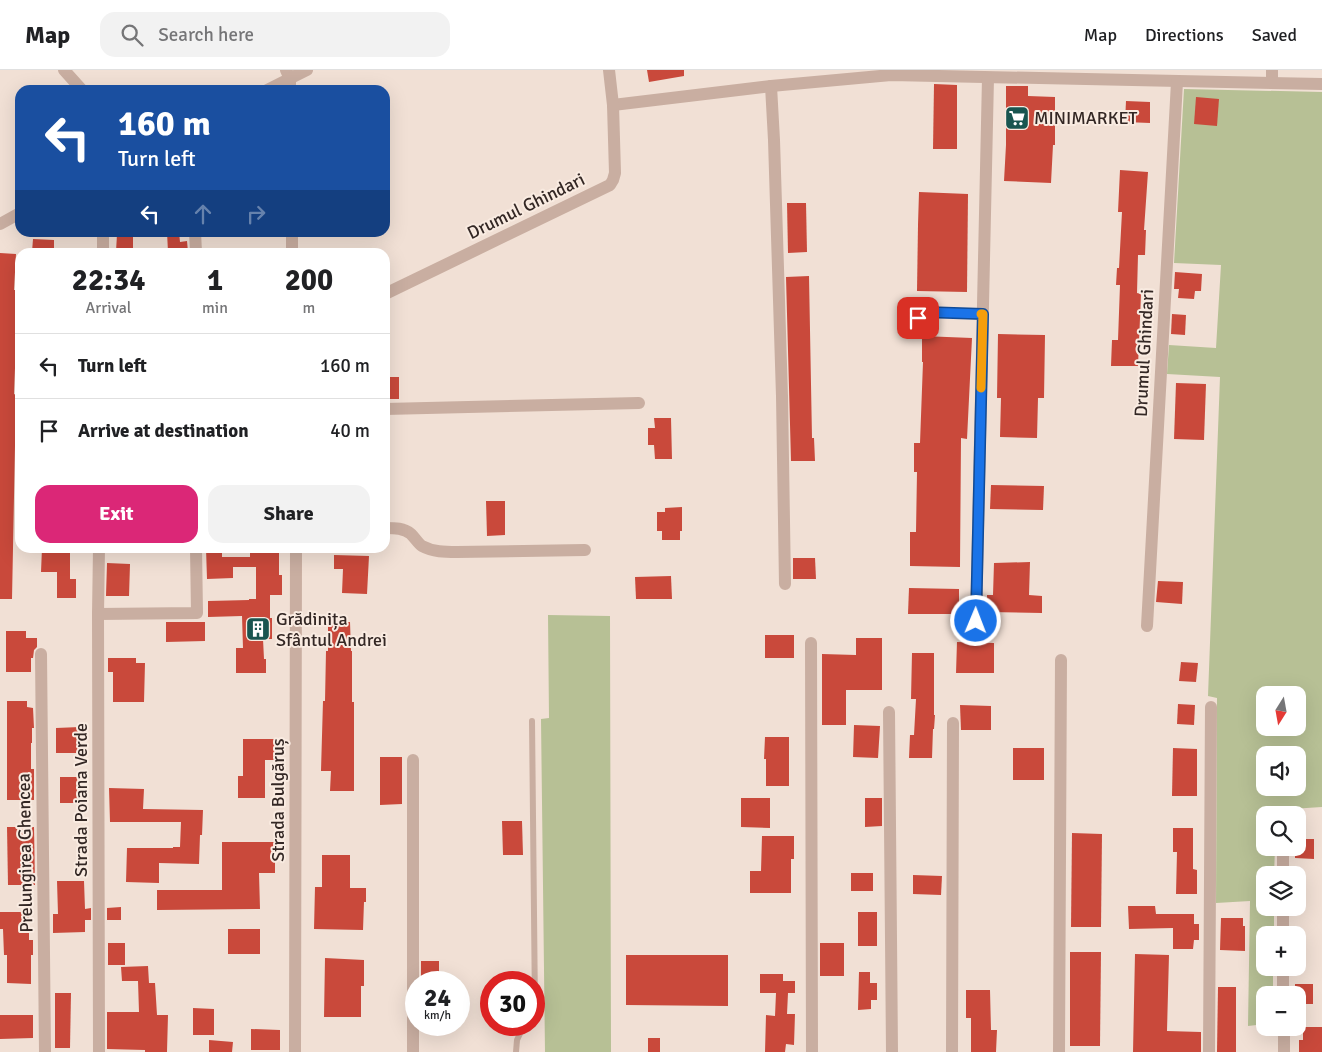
<!DOCTYPE html>
<meta charset="utf-8">
<style>
:root{--surface:#fff;--page:#f2f2f2;--text:#202124;--muted:#757577;--line:#e0e0e0;--accent:#db2777}
body{margin:0;font-family:Signika,sans-serif;background:var(--page);color:var(--text);height:100vh;display:flex;flex-direction:column;font-size:19px;white-space:nowrap}
*{box-sizing:border-box;margin:0}
p{font-size:16px;color:var(--muted)}
.icon{flex:none;width:28px;height:28px;fill:none;stroke:currentColor;stroke-width:2;stroke-linecap:round;stroke-linejoin:round}
.map{position:relative;flex:1;overflow:hidden}
.details{position:absolute;left:15px;top:178px;width:375px;height:305px;display:flex;flex-direction:column;background:var(--surface);border-radius:15px;box-shadow:0 5px 20px #0002}
.details>*{flex:none}
.guide{position:absolute;left:15px;top:15px;width:375px;height:152px;border-radius:15px;box-shadow:0 5px 20px #0002;background:#1a4fa0;color:#fff;overflow:hidden}
.needle{width:32px;rotate:191deg}
.buttons{position:absolute;left:1256px;top:616px;display:grid;gap:10px}
.buttons a{display:grid;place-items:center;width:50px;height:50px;border-radius:10px;background:var(--surface);box-shadow:0 5px 20px #0002;font-size:25px}
.speed{position:absolute;left:405px;top:901px;display:flex;gap:10px;font-size:25px;font-weight:700;text-align:center}
.speed>*{display:grid;place-content:center;width:65px;height:65px;border-radius:50%;background:var(--surface);box-shadow:0 5px 20px #0002;line-height:1}
.speed small{font-size:12px;font-weight:400}
.speed .limit{border:8px solid #d22;background:#fff;color:#111}
.pin{position:absolute;display:grid;place-items:center;width:42px;height:42px;color:#fff;margin:-21px;border-radius:10px;box-shadow:0 2px 8px #0006}
.me{position:absolute;width:55px;margin:-28px;rotate:1deg;stroke-linejoin:round;filter:drop-shadow(0 0 4px #0008)}
.turn{display:flex;align-items:center;gap:18px;height:105px;padding:0 20px;font-size:22px}
.turn .icon{width:65px;height:65px;stroke-width:2.5}
.turn b{display:block;font-size:35px;line-height:42px}
.lanes{display:flex;align-items:center;height:48px;padding:0 20px;background:#0003;justify-content:center;gap:25px;direction:ltr}
.lanes .off{opacity:.35}
.eta{display:flex;justify-content:space-evenly;align-items:center;height:85px;text-align:center}
.eta b{font-size:30px;font-weight:700;line-height:35px}
.action{display:flex;gap:10px;margin-top:auto;padding:10px 20px}
.action a{flex:1;height:58px;border-radius:15px;background:var(--accent);color:#fff;font-size:20px;font-weight:700;line-height:58px;text-align:center}
.action a+a{background:var(--page);color:var(--text)}
ul{padding:0;list-style:none}
li{display:flex;align-items:center;gap:15px;height:65px;padding:0 20px;border-top:1px solid var(--line)}
li div{flex:1}
li b{display:block;font-size:19px}
li em{font-style:normal}
header{display:flex;align-items:center;gap:30px;box-sizing:border-box;height:70px;padding:0 25px;background:var(--surface);border-bottom:1px solid var(--line)}
header strong{font-size:24px}
nav{display:flex;gap:28px;margin-inline-start:auto;font-size:18px}
.search{width:350px;height:45px;background:var(--page);display:flex;align-items:center;gap:12px;box-sizing:border-box;padding:0 18px;border-radius:15px;color:var(--muted);font-size:19px}
.map>svg:first-child{display:block}
.green{fill:#b7c095;fill-rule:evenodd}
.building{fill:#c9493b}
.lines{fill:none;stroke-linecap:round;stroke-linejoin:round}
.lane{stroke:#c9aea1;stroke-width:6}
.street{stroke:#c9aea1;stroke-width:12}
.route-casing{stroke:#114b97;stroke-width:12}
.route{stroke:#1a73e8;stroke-width:9}
.slow{stroke:#f59e0b;stroke-width:9}
.labels{text-anchor:middle;stroke-width:4;stroke-linejoin:round;paint-order:stroke}
.poi-label{font-size:18px;fill:#332724;stroke:#f9ebe1;text-anchor:start}
.street-label{font-size:18px;fill:#332724;stroke:#f9ebe1}
</style>
<header>
<strong>Map</strong>
<div class="search"><svg class="icon" aria-label="search" viewBox="0 0 24 24"><circle cx="10" cy="10" r="6"/><path d="M15 15l6 6"/></svg>Search here</div>
<nav><a>Map</a><a>Directions</a><a>Saved</a></nav>
</header>
<div class="map">
<svg width="1322" height="982" viewBox="0 0 1322 982">
<rect width="100%" height="100%" fill="#f1e0d5"/>
<g class="green">
<path d="M1184,19L1322,22V737L1275,740V745H1265V778H1275L1274,805H1265V838H1274V865H1265V898H1273V925H1265V954L1248,956L1250,831L1216,833L1217,628L1208,626L1220,307L1167,304L1169,275L1216,278L1221,195L1174,193ZM1265,625H1298V658H1265ZM1265,685H1298V718H1265Z"/>
<polygon points="548,545 610,546 611,982 545,982 541,649 549,648"/>
</g>
<g class="building">
<polygon points="647,0 684,0 684,6 649,12"/>
<polygon points="934,14 957,15 957,79 933,79"/>
<polygon points="1006,16 1028,16 1028,26 1055,27 1055,75 1053,75 1051,113 1004,111 1006,75"/>
<polygon points="1196,27 1219,29 1217,56 1194,54"/>
<polygon points="1126,31 1150,32 1150,53 1125,52"/>
<polygon points="1120,100 1148,102 1144,160 1146,160 1145,185 1138,185 1137,223 1141,224 1138,296 1111,296 1112,270 1118,270 1120,215 1116,215 1117,198 1119,198 1122,142 1118,142"/>
<polygon points="919,122 968,124 967,222 917,221 918,155"/>
<polygon points="787,133 806,133 807,182 788,183"/>
<polygon points="167,162 179,162 180,172 187,171 188,182 168,182"/>
<polygon points="117,164 133,165 133,182 116,182"/>
<polygon points="33,169 54,170 54,182 32,182"/>
<polygon points="0,183 16,184 14,220 18,220 14,324 16,325 12,529 0,529"/>
<polygon points="1175,202 1202,204 1201,221 1195,221 1194,229 1178,228 1179,219 1174,219"/>
<polygon points="809,206 812,368 814,368 815,391 791,391 786,207"/>
<polygon points="1172,244 1186,245 1185,265 1171,264"/>
<polygon points="998,264 1045,265 1044,328 1038,328 1037,368 1000,367 1001,328 997,328"/>
<polygon points="922,266 972,268 967,369 961,368 960,497 910,496 910,462 916,462 917,402 914,402 914,373 920,373 923,292 922,292"/>
<rect x="385" y="307" width="14" height="22"/>
<polygon points="1176,313 1206,314 1204,370 1174,369"/>
<polygon points="654,348 671,348 672,389 655,389 654,375 648,375 648,358 655,358"/>
<polygon points="991,415 1044,416 1043,440 990,439"/>
<polygon points="486,431 505,431 505,465 487,466"/>
<polygon points="682,437 682,461 680,461 680,470 662,470 662,461 657,461 657,442 665,442 665,438"/>
<polygon points="42,478 70,478 70,509 76,509 76,528 57,528 57,502 41,502"/>
<polygon points="206,478 222,478 222,487 250,487 250,478 279,478 279,505 282,505 282,525 270,525 270,548 272,548 272,569 263,569 264,589 266,589 266,603 236,603 236,578 243,578 242,546 208,547 208,531 249,530 249,529 256,529 256,497 233,497 233,508 207,509"/>
<polygon points="334,485 369,486 367,524 342,523 343,499 334,499"/>
<polygon points="793,488 815,488 816,509 793,509"/>
<polygon points="1030,492 1029,525 1042,526 1042,543 987,542 987,525 993,525 994,493"/>
<polygon points="107,493 130,494 129,526 106,526"/>
<polygon points="671,506 672,529 636,529 635,507"/>
<polygon points="1158,511 1183,512 1182,534 1156,532"/>
<polygon points="909,518 959,519 959,544 908,544"/>
<polygon points="166,552 205,552 205,571 166,572"/>
<polygon points="328,552 350,552 351,581 352,581 352,632 354,632 354,721 330,721 331,701 321,701 323,631 325,631 326,581 328,581"/>
<polygon points="6,561 26,561 26,568 37,568 37,577 34,580 33,588 31,588 31,602 6,602"/>
<rect x="765" y="565" width="29" height="23"/>
<polygon points="856,568 882,568 882,620 846,620 846,655 822,655 822,584 856,585"/>
<polygon points="957,572 994,573 994,603 956,603"/>
<polygon points="912,583 934,583 934,645 935,645 934,659 933,659 932,688 909,688 910,665 914,665 916,629 911,629"/>
<polygon points="108,588 136,588 136,593 145,593 144,632 113,632 113,602 108,602"/>
<polygon points="1181,592 1198,593 1196,612 1179,611"/>
<polygon points="7,631 27,631 27,637 33,638 34,658 32,658 32,673 31,673 31,699 34,699 34,730 7,730"/>
<polygon points="1178,634 1195,635 1194,655 1177,654"/>
<polygon points="960,635 991,636 991,660 961,660"/>
<polygon points="854,655 880,656 878,688 853,687"/>
<polygon points="80,657 80,683 56,683 56,658"/>
<polygon points="765,667 789,667 789,716 766,716 766,689 764,689"/>
<polygon points="243,669 275,669 275,690 265,690 265,728 238,728 238,706 243,706"/>
<rect x="1013" y="678" width="31" height="32"/>
<polygon points="1173,678 1197,679 1197,726 1172,726"/>
<polygon points="380,687 402,687 402,734 380,735"/>
<rect x="60" y="707" width="23" height="26"/>
<polygon points="109,718 144,719 143,739 203,740 202,765 200,765 199,794 159,793 159,813 126,812 127,778 173,778 173,777 180,777 181,752 110,752"/>
<polygon points="741,728 770,728 770,758 741,757"/>
<polygon points="865,728 882,728 882,756 865,757"/>
<polygon points="502,751 522,751 523,785 503,785"/>
<polygon points="7,757 34,757 35,815 8,815"/>
<polygon points="1173,758 1193,758 1193,799 1197,800 1197,824 1176,824 1177,782 1173,782"/>
<polygon points="1072,763 1102,764 1101,857 1071,857"/>
<polygon points="762,766 794,766 794,789 791,789 791,823 750,823 750,801 761,801"/>
<polygon points="1298,769 1314,769 1314,789 1295,788 1295,778 1298,778"/>
<polygon points="222,772 275,772 275,803 259,803 260,839 157,840 157,820 222,820"/>
<polygon points="322,785 350,785 350,818 366,818 366,832 364,832 363,860 314,859 315,817 322,817"/>
<rect x="851" y="803" width="22" height="18"/>
<polygon points="913,805 942,806 941,825 913,824"/>
<polygon points="57,811 84,811 85,839 91,838 91,850 85,850 85,862 53,863 53,844 58,844"/>
<polygon points="1128,836 1155,836 1156,844 1194,844 1194,854 1199,854 1199,870 1194,870 1193,879 1173,879 1173,858 1129,859"/>
<polygon points="121,837 121,850 107,850 107,838"/>
<polygon points="0,842 29,842 29,870 33,870 33,885 31,885 31,914 7,913 7,885 4,885 3,859 0,859"/>
<rect x="858" y="842" width="19" height="34"/>
<polygon points="1221,848 1243,848 1243,856 1245,856 1245,881 1220,880"/>
<rect x="228" y="859" width="32" height="25"/>
<rect x="108" y="873" width="17" height="22"/>
<rect x="820" y="873" width="24" height="33"/>
<polygon points="1070,882 1101,882 1100,976 1070,976"/>
<polygon points="1135,884 1169,885 1167,961 1201,962 1201,982 1133,982"/>
<polygon points="626,885 728,885 728,936 626,935"/>
<polygon points="325,888 364,890 364,916 361,916 361,947 324,947"/>
<rect x="421" y="891" width="18" height="21"/>
<polygon points="148,896 149,913 155,913 157,945 168,945 167,982 145,982 145,980 107,979 107,942 139,942 138,911 122,911 121,897"/>
<polygon points="859,902 870,902 870,913 877,913 877,930 871,930 871,939 858,940"/>
<polygon points="760,904 783,904 783,911 795,911 795,923 788,923 787,944 795,944 794,975 786,974 785,982 765,982 766,945 775,946 776,923 760,923"/>
<polygon points="1295,914 1313,914 1313,934 1298,934 1298,925 1295,925"/>
<polygon points="1218,917 1236,917 1236,982 1217,982"/>
<polygon points="966,920 990,920 991,960 997,960 996,982 971,982 971,948 966,948"/>
<polygon points="55,923 71,923 70,978 55,978"/>
<polygon points="193,938 214,939 214,965 193,965"/>
<polygon points="0,945 33,945 33,968 0,969"/>
<polygon points="1303,957 1322,957 1322,982 1299,982 1299,970 1303,970"/>
<polygon points="251,959 280,960 280,980 251,980"/>
<rect x="648" y="968" width="12" height="14"/>
<polygon points="209,970 233,972 232,982 209,982"/>
</g>
<g class="lines">
<g class="lane">
<polyline points="918,257 919,243 924,242 983,244"/>
<polyline points="532,651 535,938 534,943"/>
<polyline points="516,982 517,970 524,955"/>
</g>
<g class="street">
<polyline points="64,0 82,20"/>
<polyline points="286,0 290,9 290,20"/>
<polyline points="1272,0 1272,13"/>
<polyline points="771,16 774,70 782,326 785,514"/>
<polyline points="267,20 307,0"/>
<polyline points="613,35 771,16 891,5 1322,14"/>
<polyline points="0,154 20,143"/>
<polyline points="195,162 196,182"/>
<polyline points="292,162 292,182"/>
<polyline points="103,182 103,162"/>
<polyline points="385,224 610,115 613,110 615,103 613,35 609,0"/>
<polyline points="385,339 639,333"/>
<path d="M385,458C395,458 404,458 411,464C415,468 418,473 422,476C433,482 445,482 457,482L585,480"/>
<polyline points="99,478 98,544 99,982"/>
<polyline points="98,544 197,543 196,478"/>
<polyline points="976,551 988,8"/>
<polyline points="1147,556 1177,12"/>
<polyline points="811,573 812,982"/>
<polyline points="41,584 45,982"/>
<polyline points="889,642 892,982"/>
<polyline points="413,690 413,982"/>
<polyline points="1283,778 1283,805"/>
<polyline points="1283,838 1283,865"/>
<polyline points="1283,898 1283,925"/>
<polyline points="1284,958 1284,982"/>
<polyline points="295,982 296,478"/>
<polyline points="952,982 953,653"/>
<polyline points="1059,982 1061,590"/>
<polyline points="1209,982 1211,637"/>
</g>
</g>
<g class="lines">
<defs>
<polyline id="route" points="918,248 919,243 924,242 983,244 976,551"/>
</defs>
<use href="#route" class="route-casing"/>
<use href="#route" class="route"/>
<polyline class="slow" points="981,318 983,244 981,244"/>
</g>
<defs>
<symbol id="supermarket-square" viewBox="-11 -11 22 22"><rect x="-9" y="-9" width="18" height="18" rx="4" fill="#195550" stroke="#f9ebe1"/><path d="M-6-5.5h2.5l.6 2H6L4.5 2H-2.5L-4.4-4H-6ZM-1.5 3.2a1.3 1.3 0 1 0 .1 0ZM3 3.2a1.3 1.3 0 1 0 .1 0Z" fill="#fff"/></symbol>
<symbol id="building-square" viewBox="-11 -11 22 22"><rect x="-9" y="-9" width="18" height="18" rx="4" fill="#195550" stroke="#f9ebe1"/><path d="M-4-6H4V6H1V3H-1V6H-4ZM-2.5-4.3h1.7v1.8h-1.7ZM.8-4.3h1.7v1.8H.8ZM-2.5-1h1.7V.8h-1.7ZM.8-1h1.7V.8H.8Z" fill="#fff"/></symbol>
</defs>
<g fill-rule="evenodd">
<use href="#supermarket-square" x="1003" y="34" width="28" height="28"/>
<use href="#building-square" x="244" y="545" width="28" height="28"/>
</g>
<g class="labels">
<g class="poi-label">
<text x="1034" y="54">MINIMARKET</text>
<text x="276" y="555">Grădinița<tspan x="276" dy="21">Sfântul Andrei</tspan></text>
</g>
<g class="street-label">
<text transform="translate(526 136) rotate(-26)" y="6">Drumul Ghindari</text>
<text transform="translate(1144 283) rotate(-87)" y="6">Drumul Ghindari</text>
<text transform="translate(81 730) rotate(-90)" y="6">Strada Poiana Verde</text>
<text transform="translate(278 730) rotate(-90)" y="6">Strada Bulgăruș</text>
<text transform="translate(25 783) rotate(-91)" y="6">Prelungirea Ghencea</text>
</g>
</g>
</svg>
<div class="buttons">
<a><svg class="needle" viewBox="-14 -14 28 28"><path d="M0-13l5 13h-10z" fill="#e53935"/><path d="M0 13l5-13h-10z" fill="#757577"/></svg></a>
<a><svg class="icon" aria-label="sound" viewBox="0 0 24 24"><path d="M4 9h4l5-4v14l-5-4H4zM17 9q2 3 0 6"/></svg></a>
<a><svg class="icon" aria-label="search" viewBox="0 0 24 24"><circle cx="10" cy="10" r="6"/><path d="M15 15l6 6"/></svg></a>
<a><svg class="icon" aria-label="layers" viewBox="0 0 24 24"><path d="M12 4l9 5-9 5-9-5zM3 14l9 5 9-5"/></svg></a>
<a>+</a>
<a>−</a>
</div>
<div class="speed"><div>24<small>km/h</small></div><div class="limit">30</div></div>
<div class="pin" style="left:918px;top:248px;background:#d93025"><svg class="icon" aria-label="arrive" viewBox="0 0 24 24"><path d="M6 21V4h12l-3 4 3 4H6"/></svg></div>
<svg class="me" style="left:976px;top:551px" viewBox="-20 -20 40 40"><circle r="17" fill="#1a73e8" stroke="#fff" stroke-width="3"/><path d="M0-11L8 9 0 5-8 9z" fill="#fff"/></svg>
<div class="guide">
<div class="turn"><svg class="icon" aria-label="left" viewBox="0 0 24 24"><path d="M17 20v-9H6M10 6l-5 5 5 5"/></svg><div><b>160 m</b>Turn left</div></div>
<div class="lanes"><svg class="icon" aria-label="left" viewBox="0 0 24 24"><path d="M17 20v-9H6M10 6l-5 5 5 5"/></svg><svg class="icon off" aria-label="ahead" viewBox="0 0 24 24"><path d="M12 20V5M6 11l6-6 6 6"/></svg><svg class="icon off" aria-label="right" viewBox="0 0 24 24"><path d="M7 20v-9h11M14 6l5 5-5 5"/></svg></div>
</div>
<section class="details">
<div class="eta">
<div><b>22:34</b><p>Arrival</p></div>
<div><b>1</b><p>min</p></div>
<div><b>200</b><p>m</p></div>
</div>
<ul>
<li><svg class="icon" aria-label="left" viewBox="0 0 24 24"><path d="M17 20v-9H6M10 6l-5 5 5 5"/></svg><div><b>Turn left</b></div><em>160 m</em></li>
<li><svg class="icon" aria-label="arrive" viewBox="0 0 24 24"><path d="M6 21V4h12l-3 4 3 4H6"/></svg><div><b>Arrive at destination</b></div><em>40 m</em></li>
</ul>
<div class="action"><a>Exit</a><a>Share</a></div>
</section>
</div>
